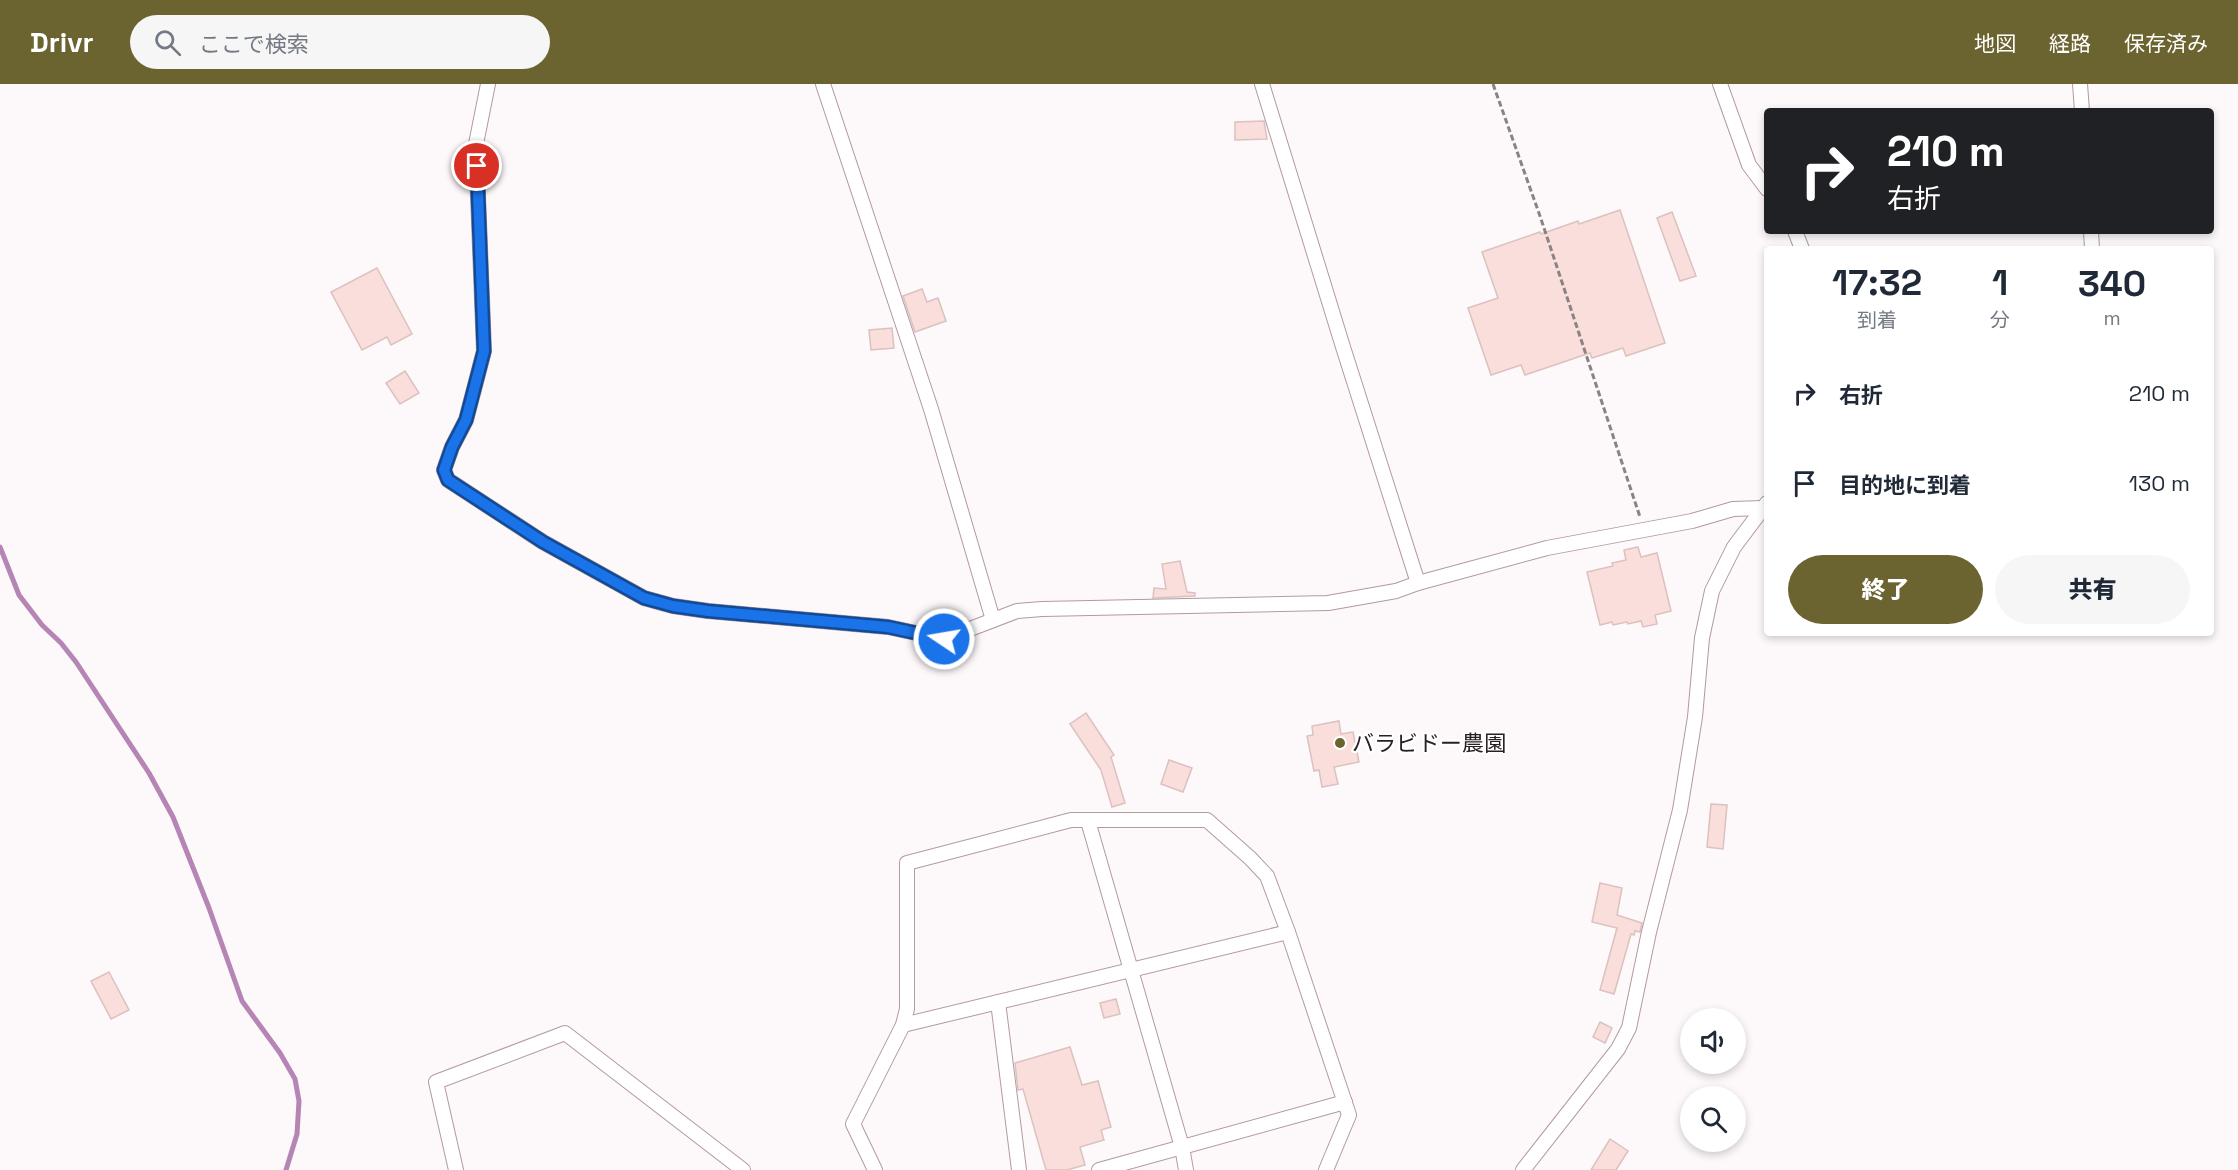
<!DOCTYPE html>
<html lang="ja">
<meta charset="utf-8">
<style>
:root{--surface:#fff;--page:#f6f6f7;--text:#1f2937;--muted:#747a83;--accent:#6c6430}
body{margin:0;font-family:"Space Grotesk","Noto Sans JP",sans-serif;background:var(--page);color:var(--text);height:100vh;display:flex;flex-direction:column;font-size:22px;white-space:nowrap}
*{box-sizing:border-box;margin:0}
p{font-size:20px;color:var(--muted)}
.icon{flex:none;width:33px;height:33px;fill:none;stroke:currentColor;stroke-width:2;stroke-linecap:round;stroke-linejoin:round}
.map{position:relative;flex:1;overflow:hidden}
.panel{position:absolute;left:1764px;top:162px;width:450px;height:390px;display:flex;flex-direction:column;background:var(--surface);border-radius:6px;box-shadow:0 3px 9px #0003}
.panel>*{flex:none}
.hud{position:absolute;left:1764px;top:24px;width:450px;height:126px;border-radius:6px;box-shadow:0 3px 9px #0003;background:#202124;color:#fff;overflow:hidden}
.fabs{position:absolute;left:1680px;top:924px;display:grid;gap:12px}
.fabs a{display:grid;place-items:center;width:66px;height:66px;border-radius:50%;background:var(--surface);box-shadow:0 3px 9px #0003;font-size:30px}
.pin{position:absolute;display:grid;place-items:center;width:51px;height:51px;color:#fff;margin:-26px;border:3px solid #fff;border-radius:50%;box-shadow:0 2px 6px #0007}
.me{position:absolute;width:66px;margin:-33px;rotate:282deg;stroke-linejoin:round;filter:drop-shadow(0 0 4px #0008)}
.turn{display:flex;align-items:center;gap:21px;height:126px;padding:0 24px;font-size:27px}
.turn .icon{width:78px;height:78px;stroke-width:2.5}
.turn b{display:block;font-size:42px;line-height:51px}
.eta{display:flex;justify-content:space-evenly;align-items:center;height:102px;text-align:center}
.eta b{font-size:36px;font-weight:800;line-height:42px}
.primary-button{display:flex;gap:12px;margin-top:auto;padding:12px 24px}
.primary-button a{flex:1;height:69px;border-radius:36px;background:var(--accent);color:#fff;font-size:24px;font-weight:800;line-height:69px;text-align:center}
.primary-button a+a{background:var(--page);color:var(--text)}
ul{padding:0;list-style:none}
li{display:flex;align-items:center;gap:18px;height:90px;padding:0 24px}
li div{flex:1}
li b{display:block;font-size:22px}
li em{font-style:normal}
header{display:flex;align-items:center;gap:36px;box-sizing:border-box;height:84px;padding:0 30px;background:var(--accent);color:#fff}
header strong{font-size:28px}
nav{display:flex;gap:33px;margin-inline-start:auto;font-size:21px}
.search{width:420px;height:54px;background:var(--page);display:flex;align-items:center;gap:15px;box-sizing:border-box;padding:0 21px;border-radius:33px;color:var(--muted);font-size:22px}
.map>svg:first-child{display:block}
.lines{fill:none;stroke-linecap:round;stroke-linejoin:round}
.stream{stroke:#b485b5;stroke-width:5}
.building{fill:#f9dedc;stroke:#dbc1bf;stroke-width:1.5}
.street-casing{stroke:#b29a9f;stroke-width:16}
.path{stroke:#8a8384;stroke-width:3;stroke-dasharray:6 3;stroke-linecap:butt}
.street{stroke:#fff;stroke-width:14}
.route-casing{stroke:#114b97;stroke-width:15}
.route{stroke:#1a73e8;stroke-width:10}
.poi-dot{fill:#6c6430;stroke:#fff;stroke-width:2}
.labels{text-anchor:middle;stroke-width:4.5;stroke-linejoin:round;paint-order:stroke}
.poi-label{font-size:22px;fill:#2a2022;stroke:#fff;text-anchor:start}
</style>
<header>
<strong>Drivr</strong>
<div class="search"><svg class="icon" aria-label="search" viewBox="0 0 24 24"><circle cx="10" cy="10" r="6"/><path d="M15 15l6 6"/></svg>ここで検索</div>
<nav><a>地図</a><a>経路</a><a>保存済み</a></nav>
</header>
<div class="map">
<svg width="2238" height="1086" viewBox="0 0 2238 1086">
<rect width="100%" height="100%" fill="#fdf8f9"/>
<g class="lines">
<polyline class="stream" points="0,463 19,511 42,541 61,559 76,578 149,689 173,733 209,824 242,917 280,969 295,995 299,1017 297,1050 286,1086"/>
</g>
<g class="building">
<polygon points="1264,37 1267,55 1235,56 1235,38"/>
<polygon points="1620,126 1665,259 1626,272 1623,264 1592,274 1590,269 1525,291 1521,281 1491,291 1468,224 1498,214 1482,168 1540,148 1541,150 1578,137 1579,140"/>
<polygon points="1672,128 1696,192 1680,197 1657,134"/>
<polygon points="377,184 412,250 391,261 387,253 362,266 331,208"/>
<polygon points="922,205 927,218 938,214 946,237 915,248 903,212"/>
<polygon points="892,244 894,264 871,266 869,246"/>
<polygon points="405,287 419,309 400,320 386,299"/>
<polygon points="1638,463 1641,473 1657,469 1671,527 1655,531 1657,540 1643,543 1641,537 1628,540 1627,538 1613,541 1612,538 1600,541 1587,488 1613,482 1612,479 1626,476 1624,466"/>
<polygon points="1180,477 1187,508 1195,509 1195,512 1153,514 1154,504 1166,505 1162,480"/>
<polygon points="1086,629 1114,671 1111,673 1125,719 1112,723 1101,686 1070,640"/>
<polygon points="1339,637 1341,650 1353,648 1359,678 1334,683 1338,700 1322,703 1319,686 1314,687 1307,652 1313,651 1312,642"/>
<polygon points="1169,676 1192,684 1183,708 1161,700"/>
<polygon points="1711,720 1727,721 1723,765 1707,763"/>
<polygon points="1600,799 1622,804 1617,831 1642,839 1640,848 1635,847 1634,851 1631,850 1614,910 1600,906 1617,844 1592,838"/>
<polygon points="109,888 129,926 111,935 91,897"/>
<polygon points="1116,915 1120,930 1104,934 1100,919"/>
<polygon points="1600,938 1612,944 1605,959 1593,953"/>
<polygon points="1070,963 1082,1001 1098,997 1111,1043 1101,1046 1104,1056 1080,1063 1085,1081 1067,1086 1046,1086 1023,1005 1018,1006 1015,979"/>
<polygon points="1610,1055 1628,1067 1616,1086 1591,1086"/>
</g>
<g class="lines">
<defs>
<g id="street">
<polyline points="488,0 476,60 484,267 466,336 452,363 444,386 448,396 543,458 644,514 673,522 708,527 888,543 944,555 1017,527 1042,525 1328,519 1396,507 1418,499 1547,464 1692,437 1733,425 1763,424"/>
<polyline points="823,0 931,325 993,536"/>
<polyline points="1262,0 1343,263 1418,499"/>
<polyline points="1720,0 1749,81 1767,105"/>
<polyline points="2080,0 2082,27"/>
<polyline points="1795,147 1802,165"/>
<polyline points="2091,147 2092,165"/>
<polyline points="1088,737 1182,1063 1186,1086"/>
<polyline points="998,918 1019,1086"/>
<polyline points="903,941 1288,848"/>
<polyline points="456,1086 436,998 565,949 743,1086"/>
<polyline points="875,1086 853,1040 903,941 907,925 907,779 1071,736 1207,736 1250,774 1267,792 1288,848 1349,1031 1326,1086"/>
<polyline points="1099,1086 1345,1018"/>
<polyline points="1523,1086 1618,965 1629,944 1649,848 1680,726 1695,633 1702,554 1712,507 1734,463 1767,419"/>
</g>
</defs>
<use href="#street" class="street-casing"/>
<polyline class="path" points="1493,0 1540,132 1640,433"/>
<use href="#street" class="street"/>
</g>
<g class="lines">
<defs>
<polyline id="route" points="477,82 484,267 466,336 452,363 444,386 448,396 543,458 644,514 673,522 708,527 888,543 944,555"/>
</defs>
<use href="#route" class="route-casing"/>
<use href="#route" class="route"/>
</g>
<circle class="poi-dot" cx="1340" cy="659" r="6"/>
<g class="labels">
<g class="poi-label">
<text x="1352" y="667">バラビドー農園</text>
</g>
</g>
</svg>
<div class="fabs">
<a><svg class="icon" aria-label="sound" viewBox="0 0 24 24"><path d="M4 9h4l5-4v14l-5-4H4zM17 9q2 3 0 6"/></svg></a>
<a><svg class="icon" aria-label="search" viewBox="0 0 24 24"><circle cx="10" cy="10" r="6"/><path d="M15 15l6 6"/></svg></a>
</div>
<div class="pin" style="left:477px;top:82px;background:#d93025"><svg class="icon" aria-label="arrive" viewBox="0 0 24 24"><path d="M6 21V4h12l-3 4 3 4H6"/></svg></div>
<svg class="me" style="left:944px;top:555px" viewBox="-20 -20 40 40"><circle r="17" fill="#1a73e8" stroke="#fff" stroke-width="3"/><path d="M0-11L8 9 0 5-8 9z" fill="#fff"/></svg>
<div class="hud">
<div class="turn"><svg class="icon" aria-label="right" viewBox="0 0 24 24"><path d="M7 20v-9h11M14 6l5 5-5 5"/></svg><div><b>210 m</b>右折</div></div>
</div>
<section class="panel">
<div class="eta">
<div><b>17:32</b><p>到着</p></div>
<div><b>1</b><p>分</p></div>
<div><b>340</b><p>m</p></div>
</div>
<ul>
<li><svg class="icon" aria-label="right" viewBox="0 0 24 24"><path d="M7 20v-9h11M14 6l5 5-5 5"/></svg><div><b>右折</b></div><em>210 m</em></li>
<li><svg class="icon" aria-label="arrive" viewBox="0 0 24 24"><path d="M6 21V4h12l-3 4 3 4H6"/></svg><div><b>目的地に到着</b></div><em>130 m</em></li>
</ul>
<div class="primary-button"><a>終了</a><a>共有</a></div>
</section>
</div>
